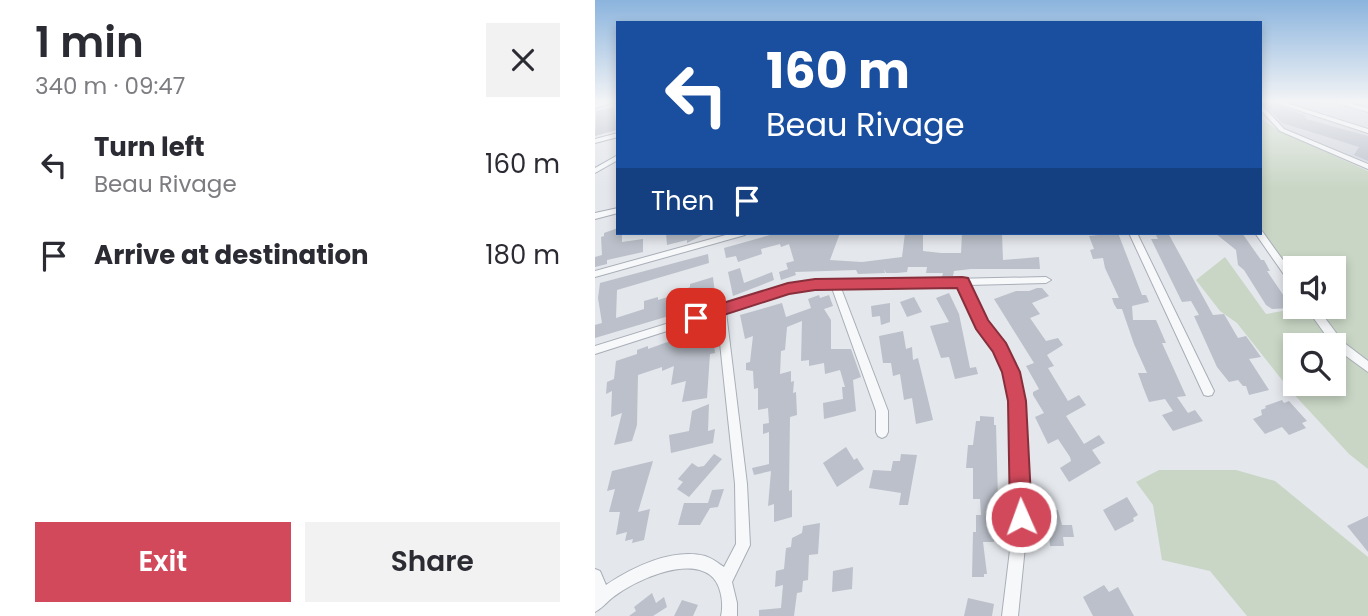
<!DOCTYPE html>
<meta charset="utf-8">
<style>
:root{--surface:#fff;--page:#f2f2f3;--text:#2b2b33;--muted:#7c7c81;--accent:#d1495b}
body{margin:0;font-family:Poppins,sans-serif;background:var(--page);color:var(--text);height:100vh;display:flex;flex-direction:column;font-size:26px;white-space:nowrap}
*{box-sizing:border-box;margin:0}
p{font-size:23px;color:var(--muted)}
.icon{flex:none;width:38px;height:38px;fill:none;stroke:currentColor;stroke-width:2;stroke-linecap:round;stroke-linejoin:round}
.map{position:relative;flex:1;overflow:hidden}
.side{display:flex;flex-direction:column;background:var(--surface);width:595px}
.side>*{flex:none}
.guide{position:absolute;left:21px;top:21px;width:646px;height:214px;border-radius:0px;box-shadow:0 4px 10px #0003;background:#1a4fa0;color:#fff;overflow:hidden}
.controls{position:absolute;left:688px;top:256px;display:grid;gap:14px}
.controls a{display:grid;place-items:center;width:63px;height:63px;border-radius:0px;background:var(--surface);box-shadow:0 4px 10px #0003;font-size:35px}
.pin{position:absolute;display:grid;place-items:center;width:60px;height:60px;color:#fff;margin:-30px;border-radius:14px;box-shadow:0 4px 10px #0006}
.me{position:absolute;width:77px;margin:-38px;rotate:358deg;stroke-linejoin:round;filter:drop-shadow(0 0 5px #0008)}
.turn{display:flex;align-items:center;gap:24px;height:147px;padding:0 35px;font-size:32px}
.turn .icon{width:91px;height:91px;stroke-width:2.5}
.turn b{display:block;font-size:49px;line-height:60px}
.then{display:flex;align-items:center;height:66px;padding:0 35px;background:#0003;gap:14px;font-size:26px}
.round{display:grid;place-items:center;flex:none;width:74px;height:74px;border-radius:0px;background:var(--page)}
.overview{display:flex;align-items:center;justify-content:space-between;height:119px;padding:0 35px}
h1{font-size:42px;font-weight:600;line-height:52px}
.button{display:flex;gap:14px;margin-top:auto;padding:14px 35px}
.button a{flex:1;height:80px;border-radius:0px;background:var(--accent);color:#fff;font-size:28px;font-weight:600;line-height:80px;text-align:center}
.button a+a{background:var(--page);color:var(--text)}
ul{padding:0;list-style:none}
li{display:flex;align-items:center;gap:21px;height:91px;padding:0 35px}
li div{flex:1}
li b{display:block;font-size:26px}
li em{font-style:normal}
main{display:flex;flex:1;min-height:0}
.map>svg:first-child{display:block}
.built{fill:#d2d6de}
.green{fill:#c9d6c5;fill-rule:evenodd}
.building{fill:#bbc0ca}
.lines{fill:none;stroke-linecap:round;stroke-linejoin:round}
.minor-casing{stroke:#a9aeb7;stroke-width:2}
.minor{fill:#f7f8fa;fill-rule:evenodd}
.route{fill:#d1495b;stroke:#882f3b;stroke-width:2}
</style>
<main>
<section class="side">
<div class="overview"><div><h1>1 min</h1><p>340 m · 09:47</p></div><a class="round"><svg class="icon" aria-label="close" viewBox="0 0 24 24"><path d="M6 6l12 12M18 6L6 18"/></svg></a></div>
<ul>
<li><svg class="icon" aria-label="left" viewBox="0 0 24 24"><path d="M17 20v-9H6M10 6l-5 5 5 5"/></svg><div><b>Turn left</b><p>Beau Rivage</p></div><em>160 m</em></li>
<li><svg class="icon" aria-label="arrive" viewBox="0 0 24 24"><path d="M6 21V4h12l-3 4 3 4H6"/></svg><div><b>Arrive at destination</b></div><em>180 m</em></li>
</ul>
<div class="button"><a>Exit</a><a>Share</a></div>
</section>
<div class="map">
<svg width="773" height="616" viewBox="0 0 773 616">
<rect width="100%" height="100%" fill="#e4e7ec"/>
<polygon class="built" points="665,102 773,104 773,169 686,131 665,116"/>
<g class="green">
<path d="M665,117L683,130L773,171V469L754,454L695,390L642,323L625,311L601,280L630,257L671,314L715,306H738V268H700V284L664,233ZM700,345H738V383H700Z"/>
<polygon points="564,470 641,470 680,481 773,557 773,616 652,616 615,571 567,560 558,505 541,482"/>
</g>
<g class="building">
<polygon points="677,104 710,115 711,119 773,136 773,161 759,155 764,147 687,123 673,108"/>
<polygon points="19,107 22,130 0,136 1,111"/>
<polygon points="23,228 23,233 27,233 27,242 48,239 48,252 12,260 12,264 0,267 0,257 7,255 6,237 9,236 9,233"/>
<polygon points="71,233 108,233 108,235 92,243 92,240 72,245"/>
<polygon points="182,233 189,233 189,235 199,233 245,233 235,260 267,262 307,257 310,233 328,233 328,251 346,253 366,253 367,233 407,233 408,260 444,257 445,269 376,269 359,271 358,276 347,277 348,273 331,273 332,267 313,267 312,272 302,273 291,273 289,269 290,273 263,274 261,270 200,272 201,275 186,280 184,272 193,269 191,263 199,261 194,244 186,247 185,244 166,249 167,254 143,262 141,256 131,258 129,248"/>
<polygon points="523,233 547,295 551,295 554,302 537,306 538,320 561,320 571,343 567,343 591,396 582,397 593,413 600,410 608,421 578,431 567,415 578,411 570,399 554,402 548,387 543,373 552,373 539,344 527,309 522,309 519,304 517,298 524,298 510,268 508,258 498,259 495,250 499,249 494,236"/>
<polygon points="560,233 573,233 618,315 629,314 643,338 651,336 666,357 654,359 674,390 654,395 651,386 648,386 643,380 634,382 622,367 599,316 604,315 596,301 587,302 556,239 563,239"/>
<polygon points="620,233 647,233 666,260 669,260 675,271 672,271 697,308 677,309 671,305 649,270 643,265 641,250"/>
<polygon points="113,254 114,263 22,290 21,318 49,309 49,301 63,297 63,300 90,292 90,289 95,287 95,284 118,277 121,302 0,338 0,325 7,323 3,298 5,283"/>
<polygon points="145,268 149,283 177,272 179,280 138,296 133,272"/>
<polygon points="442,288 447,288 454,296 437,303 445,314 435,318 451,341 463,338 468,345 452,355 459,366 453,368 473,401 484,395 491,405 471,416 489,444 504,435 510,443 497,450 506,463 474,482 465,468 476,461 475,457 463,439 453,444 440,417 449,413 438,395 438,392 444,389 431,366 439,363 399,299 421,291 434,291"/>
<polygon points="354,293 364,314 375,368 381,367 383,374 360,379 354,357 346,358 335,326 354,322 341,298"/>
<polygon points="224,295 225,298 234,295 238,306 229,309 236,320 236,349 256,349 266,377 258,380 261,411 229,419 228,403 248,399 247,387 250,387 245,370 230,374 229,363 214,366 214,360 206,361 207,321 192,327 190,350 186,351 185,374 196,371 196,382 199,381 198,393 201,392 202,415 195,417 194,491 197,490 197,517 179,522 179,504 173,506 176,471 159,475 157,468 174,464 174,432 168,434 168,424 174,423 173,408 163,410 163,388 159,389 158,371 151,370 151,363 155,362 158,336 150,339 145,315 187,303 191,317 216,308 213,299"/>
<polygon points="319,297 327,312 312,317 305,302"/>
<polygon points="295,303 295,322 286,325 285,316 277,317 276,306"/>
<polygon points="117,326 120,353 115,354 112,398 87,402 91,381 76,385 79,366 67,371 67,367 43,375 42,425 37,441 19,445 27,413 16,417 17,391 11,394 12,382 19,379 21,361 42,354 42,350 53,346 53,349"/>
<polygon points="308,331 311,349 317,347 318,360 323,358 338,420 321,424 317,398 309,400 305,374 298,376 296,363 288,363 284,336"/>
<polygon points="687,400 689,403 694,401 712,421 707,423 711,428 694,435 687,427 670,434 658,419 667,415 666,410 671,408 670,406"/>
<polygon points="114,404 113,431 120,429 118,443 76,453 74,435 94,431 97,411"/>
<polygon points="385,416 399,417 399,425 401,425 403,499 398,499 397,503 399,542 388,542 392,574 389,574 389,577 377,577 378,532 381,532 381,515 386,515 385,499 378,499 378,468 371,468 373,445 378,445 381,421 385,421"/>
<polygon points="251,447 259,460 262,458 269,469 242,487 228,463"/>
<polygon points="119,454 127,459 94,497 82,489 88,482 83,479 97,463 103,467 109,466"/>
<polygon points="306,454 322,455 313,505 304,505 306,493 274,488 278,470 296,471 298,461 305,461"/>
<polygon points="58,461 43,512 55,509 49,540 37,543 38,539 30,541 32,532 21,535 25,512 14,512 20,489 12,491 17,471"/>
<polygon points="129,489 123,507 115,508 105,525 83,525 89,503 113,503 117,490"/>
<polygon points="532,497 543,515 538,518 539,521 520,531 508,510"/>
<polygon points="455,510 463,510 467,525 477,525 479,537 468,537 469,546 455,546 453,520 456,520"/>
<polygon points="773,516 773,552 752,526"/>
<polygon points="225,523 223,554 214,555 213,580 208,581 207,592 202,593 199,616 164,616 164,610 186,608 188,585 180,587 181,571 189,569 191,548 196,547 197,538 207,533 208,526"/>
<polygon points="258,567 257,589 237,592 238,571"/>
<polygon points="509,585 514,592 523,587 539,616 498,616 488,597"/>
<polygon points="57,593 61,603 69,597 72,607 58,616 34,616 41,611 39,607"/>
<polygon points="373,598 399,604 397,616 369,616"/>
<polygon points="87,600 103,605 98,616 79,616"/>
</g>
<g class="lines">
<defs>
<g id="minor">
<polygon points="9,102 21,102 0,108 0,104"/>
<polygon points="678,102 688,102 773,129 773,133"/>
<polygon points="739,102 750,102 773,108 773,112"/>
<polygon points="665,103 689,129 773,164 773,169 685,131 665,109"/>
<polygon points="23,133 23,137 0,143 0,139"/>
<polygon points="23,155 23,160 0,173 0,168"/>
<polygon points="23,208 23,213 0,219 0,213"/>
<polygon points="665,231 667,231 700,277 700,287 697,286 660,233 665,233"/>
<polygon points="138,233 151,233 150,235 0,277 0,271"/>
<polygon points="534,233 542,233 617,387 619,391 617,395 613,396 609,395"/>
<path d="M451,277L456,280L451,283L373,285L391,322L410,348L421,372L428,401L433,517L423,616H407L419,517L416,401L411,372L401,351L383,327L364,285L246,288L293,411V432L291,436L287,438L283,436L281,432V411L237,288C199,289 166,301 131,312L152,484L155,545L137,582L142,603V616H126C129,603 126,583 115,575C90,557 39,581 17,598C11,603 7,608 0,612V569L5,571L11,585C38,567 77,548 110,556C117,558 123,563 129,567L141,544L140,484L122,315L0,354V346L193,286L220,282Z"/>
<polygon points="710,306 721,306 748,342 773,361 773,372 740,348"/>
</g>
</defs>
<use href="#minor" class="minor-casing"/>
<use href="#minor" class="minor"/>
</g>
<linearGradient id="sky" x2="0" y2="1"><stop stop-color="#8bb4dd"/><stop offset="0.54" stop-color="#f3f4f6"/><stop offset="1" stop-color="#f3f4f6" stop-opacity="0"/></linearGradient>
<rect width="773" height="188" fill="url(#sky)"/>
<polygon class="route" points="367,277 373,278 393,320 411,343 425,372 431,401 437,517 434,525 426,528 418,525 415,517 413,401 407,372 398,352 381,329 362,288 220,290 194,294 101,324 93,318 95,313 193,283 220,279"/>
</svg>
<div class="controls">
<a><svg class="icon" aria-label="sound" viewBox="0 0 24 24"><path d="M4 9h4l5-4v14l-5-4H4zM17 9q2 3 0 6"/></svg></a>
<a><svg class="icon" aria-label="search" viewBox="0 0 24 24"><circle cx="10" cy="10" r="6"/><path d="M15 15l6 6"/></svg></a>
</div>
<div class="pin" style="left:101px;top:318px;background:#d93025"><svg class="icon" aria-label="arrive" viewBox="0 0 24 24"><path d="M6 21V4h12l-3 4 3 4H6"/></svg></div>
<svg class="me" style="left:426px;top:517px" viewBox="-20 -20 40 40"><circle r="17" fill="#d1495b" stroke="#fff" stroke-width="3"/><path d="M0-11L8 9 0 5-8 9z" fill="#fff"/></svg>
<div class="guide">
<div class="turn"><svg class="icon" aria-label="left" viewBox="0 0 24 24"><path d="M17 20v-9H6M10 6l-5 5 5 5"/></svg><div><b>160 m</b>Beau Rivage</div></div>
<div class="then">Then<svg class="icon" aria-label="arrive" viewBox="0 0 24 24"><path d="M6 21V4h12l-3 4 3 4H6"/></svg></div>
</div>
</div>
</main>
